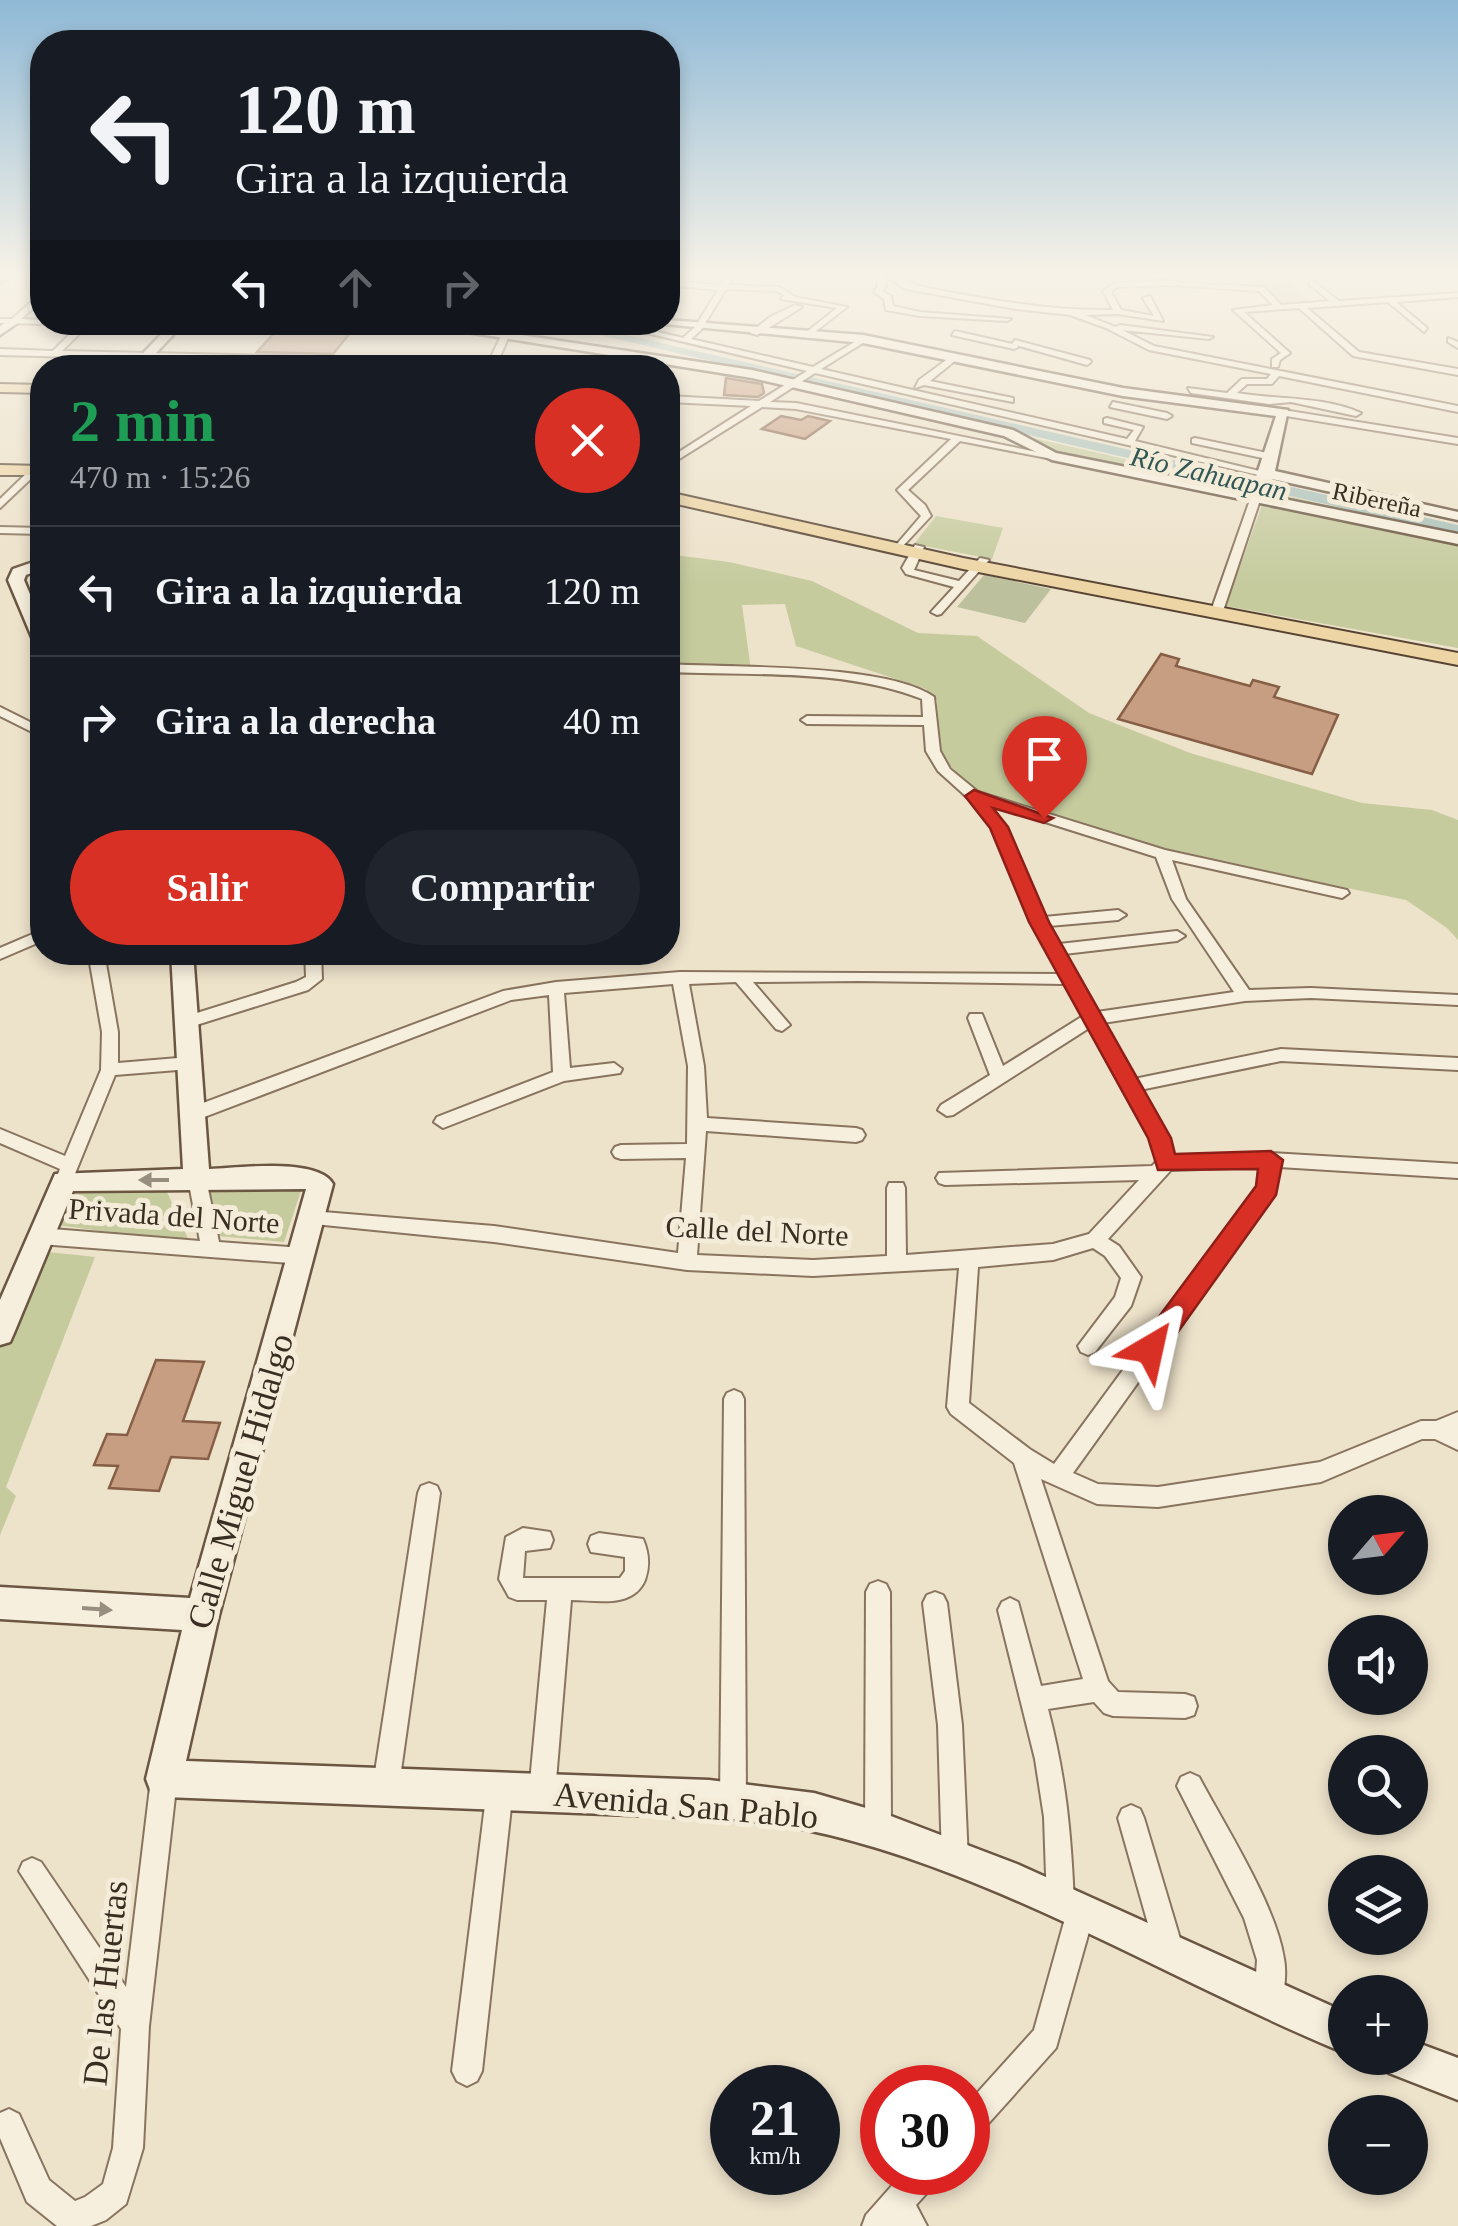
<!DOCTYPE html>
<html lang="es">
<meta charset="utf-8">
<style>
:root{--surface:#171b24;--page:#20242c;--text:#f1f3f6;--muted:#9ea1a6;--line:#363941;--accent:#d93025}
body{margin:0;font-family:Georgia,serif;background:var(--page);color:var(--text);height:100vh;display:flex;flex-direction:column;font-size:38px;white-space:nowrap}
*{box-sizing:border-box;margin:0}
p{font-size:32px;color:var(--muted)}
.icon{flex:none;width:55px;height:55px;fill:none;stroke:currentColor;stroke-width:2;stroke-linecap:round;stroke-linejoin:round}
.map{position:relative;flex:1;overflow:hidden}
.side{position:absolute;left:30px;top:355px;width:650px;height:610px;display:flex;flex-direction:column;background:var(--surface);border-radius:40px;box-shadow:0 5px 15px #0003}
.side>*{flex:none}
.hud{position:absolute;left:30px;top:30px;width:650px;height:305px;border-radius:40px;box-shadow:0 5px 15px #0003;background:#171b24;color:var(--text);overflow:hidden}
.needle{width:65px;rotate:62deg}
.fabs{position:absolute;left:1328px;top:1495px;display:grid;gap:20px}
.fabs a{display:grid;place-items:center;width:100px;height:100px;border-radius:50%;background:var(--surface);box-shadow:0 5px 15px #0003;font-size:50px}
.speed{position:absolute;left:710px;top:2065px;display:flex;gap:20px;font-size:50px;font-weight:700;text-align:center}
.speed>*{display:grid;place-content:center;width:130px;height:130px;border-radius:50%;background:var(--surface);box-shadow:0 5px 15px #0003;line-height:1}
.speed small{font-size:25px;font-weight:400}
.speed .limit{border:15px solid #d22;background:#fff;color:#111}
.pin{position:absolute;display:grid;place-items:center;width:85px;height:85px;color:#fff;margin:-102px -42px;border-radius:50% 50% 50% 0;rotate:-45deg;box-shadow:0 0 10px #0007}
.pin .icon{rotate:45deg}
.me{position:absolute;width:110px;margin:-55px;rotate:36deg;stroke-linejoin:round;filter:drop-shadow(0 0 8px #0008)}
.turn{display:flex;align-items:center;gap:35px;height:210px;padding:0 40px;font-size:45px}
.turn .icon{width:130px;height:130px;stroke-width:2.5}
.turn b{display:block;font-size:70px;line-height:85px}
.lanes{display:flex;align-items:center;height:95px;padding:0 40px;background:#0003;justify-content:center;gap:50px;direction:ltr}
.lanes .off{opacity:.35}
.round{display:grid;place-items:center;flex:none;width:105px;height:105px;border-radius:52px;background:var(--page)}
.overview{display:flex;align-items:center;justify-content:space-between;height:170px;padding:0 40px}
h1{font-size:60px;font-weight:600;line-height:75px;color:#1e9e55}
.cta{display:flex;gap:20px;margin-top:auto;padding:20px 40px}
.cta a{flex:1;height:115px;border-radius:60px;background:var(--accent);color:#fff;font-size:40px;font-weight:600;line-height:115px;text-align:center}
.cta a+a{background:var(--page);color:var(--text)}
ul{padding:0;list-style:none}
li{display:flex;align-items:center;gap:30px;height:130px;padding:0 40px;border-top:2px solid var(--line)}
li div{flex:1}
li b{display:block;font-size:38px}
li em{font-style:normal}
.map>svg:first-child{display:block}
.green{fill:#c6cb9e}
.cemetery{fill:#bcc09c}
.lines{fill:none;stroke-linecap:round;stroke-linejoin:round}
.river{fill:#aac1ba;fill-rule:evenodd}
.building{fill:#c89e82;stroke:#865f46;stroke-width:2.5}
.street-casing{stroke:#88745f;stroke-width:4}
.secondary-casing{stroke:#6a5642;stroke-width:5}
.primary-casing{stroke:#574332;stroke-width:4}
.street{fill:#f7efdd;fill-rule:evenodd}
.secondary{fill:#f7efdd;fill-rule:evenodd}
.primary{fill:#edd5a5;fill-rule:evenodd}
.oneway{fill:#988e7f}
.route{fill:#d93025;stroke:#8d1f18;stroke-width:2.5}
.labels{text-anchor:middle;stroke-width:10;stroke-linejoin:round;paint-order:stroke}
.far-street-label{font-size:25px;fill:#3a2d21;stroke:#f4ecd9}
.far-water-label{font-size:28px;font-style:italic;fill:#325856;stroke:#f4ecd9}
.street-label{font-size:30px;fill:#3a2d21;stroke:#f4ecd9}
.near-street-label{font-size:35px;fill:#3a2d21;stroke:#f4ecd9}
</style>
<div class="map">
<svg width="1458" height="2226" viewBox="0 0 1458 2226">
<rect width="100%" height="100%" fill="#ede2ca"/>
<g class="green">
<polygon points="1239,274 1280,274 1312,304 1280,305 1254,280 1244,279"/>
<polygon points="1020,435 1458,535 1147,471 1060,457"/>
<polygon points="1263,502 1458,542 1458,648 1226,606"/>
<polygon points="936,516 1003,528 992,559 914,544"/>
<polygon points="675,555 729,562 812,581 918,633 977,636 1089,713 1190,753 1362,803 1432,810 1458,820 1458,940 1447,928 1406,900 1155,849 977,793 939,754 937,701 926,689 796,646 785,604 742,605 751,670 668,665 668,556"/>
<polygon points="64,1183 167,1192 190,1243 49,1224"/>
<polygon points="207,1184 303,1185 284,1242 217,1236 204,1191"/>
<polygon points="39,1251 95,1257 6,1487 16,1496 0,1535 0,1342"/>
</g>
<polygon class="cemetery" points="984,575 1051,589 1025,623 957,607"/>
<g class="lines">
<polygon class="river" points="544,322 569,322 1458,525 1458,535"/>
</g>
<g class="building">
<polygon points="284,322 359,322 333,354 257,352"/>
<polygon points="726,378 762,384 764,393 758,397 724,395"/>
<polygon points="781,416 801,420 808,416 830,421 805,439 762,429"/>
<polygon points="1161,654 1179,659 1176,666 1250,686 1253,680 1279,687 1274,697 1338,715 1312,774 1118,719"/>
<polygon points="156,1360 204,1362 183,1421 220,1423 208,1459 171,1457 159,1491 109,1488 118,1466 94,1465 107,1434 127,1435"/>
</g>
<g class="lines">
<defs>
<g id="street">
<polygon points="6,274 15,274 0,283 0,278"/>
<polygon points="727,274 735,274 728,285 779,287 795,297 847,307 807,338 804,334 837,308 781,299 784,295 777,291 726,289 701,330 691,339 813,367 863,337 866,341 821,369 1127,439 1134,430 1104,423 1104,419 1107,418 1143,427 1135,441 1272,474 1267,477 815,373 770,402 796,403 1057,456 1052,459 960,441 908,490 925,505 931,516 902,547 897,544 921,516 897,490 951,439 796,409 762,407 668,466 668,459 751,406 668,402 668,396 759,401 807,371 600,322 617,322 683,338 695,327 718,290 668,285 668,281 720,285"/>
<path d="M876,274C897,273 907,284 927,288C990,300 1050,311 1113,310L1103,291L1115,283L1169,281L1161,274H1169L1180,283L1264,287L1281,305L1330,301L1309,284L1312,280L1339,301L1458,293V297L1396,302L1427,328L1424,332L1388,302L1307,308L1359,352L1458,369V375L1353,356L1299,308L1244,312L1290,353L1280,360L1278,367H1272V359L1281,353L1233,310L1273,305L1259,291L1173,285L1117,287L1111,292L1121,310L1154,316L1143,298L1150,296L1163,321L1118,314L1085,315L1116,327L1120,325L1213,337L1209,339L1122,330L1154,346L1458,406V412L1279,376L1272,384H1247L1237,393C1278,400 1323,396 1361,413L1356,416L1291,402L1269,404L1191,393L1188,388L1227,393L1242,379H1267L1271,374L1149,350L1106,328L1070,315L1016,309L906,289L884,275L886,286L882,291L891,296L893,306L920,312L1011,319L1007,321L920,316L886,310L884,299L874,292L878,286Z"/>
<polygon points="966,274 974,274 974,275 970,277"/>
<polygon points="39,295 42,295 42,301 21,319 42,320 45,324 0,323 0,319 12,319"/>
<polygon points="795,305 802,307 757,335 750,333 770,317"/>
<polygon points="82,322 91,322 62,351 489,361 502,334 509,336 495,368 0,355 0,349 53,351"/>
<polygon points="100,322 183,322 183,323 179,325"/>
<polygon points="955,331 1017,345 1018,347 1014,349 952,335"/>
<polygon points="1448,338 1458,342 1458,348 1448,342"/>
<polygon points="1015,340 1090,360 1091,362 1087,365 1012,344"/>
<polygon points="953,355 956,360 930,381 1013,398 1013,402 924,385 915,388 919,380"/>
<polygon points="1113,402 1167,413 1172,416 1167,419 1110,407"/>
<polygon points="1283,410 1458,438 1458,444 1280,415 1278,413"/>
<polygon points="1195,438 1272,454 1277,457 1272,460 1192,443 1192,439"/>
<polygon points="31,469 39,471 0,508 0,499"/>
<polygon points="1256,494 1261,497 1222,614 1212,616 1210,614 1251,497"/>
<polygon points="0,527 42,528 42,534 0,533"/>
<polygon points="915,545 924,547 914,570 959,581 980,558 989,560 941,614 937,615 931,612 954,587 906,574 902,568"/>
<path d="M668,664C731,668 886,663 934,697L940,751L950,769L978,792L1165,850L1347,890L1349,893L1342,898L1172,860L1186,899L1249,990L1311,988L1458,995V1005L1311,998L1245,1001L1103,1023L1134,1079L1281,1049L1458,1058V1070L1281,1061L1140,1090L1168,1139L1173,1156L1271,1153L1458,1164V1178L1279,1167L1274,1193L1073,1473L1098,1484L1158,1487L1320,1462L1421,1421H1436L1458,1412V1450L1435,1439H1422L1321,1482L1158,1507L1097,1504L1041,1479L1108,1681L1118,1692L1185,1694L1194,1697L1197,1706L1194,1715L1185,1718L1113,1716L1104,1713L1094,1702L1048,1709C1066,1778 1071,1832 1074,1903L1080,1900L1090,1904L1094,1914L1056,2048L978,2135L968,2140V2103L1034,2030L1066,1915L1061,1918L1051,1914L1047,1904L1044,1817L1035,1759L998,1610L1002,1602L1010,1598L1018,1602L1041,1686L1083,1679L1014,1463L951,1414L947,1407L959,1268L813,1276L687,1270L494,1242L304,1223L302,1218L304,1213L311,1211L494,1226L678,1253L686,1158L621,1159L615,1157L612,1152L615,1147L621,1145L687,1144L688,1066L673,984L564,993L570,1068L614,1063L622,1069L620,1073L564,1081L443,1128L434,1122L437,1117L553,1072L549,995L511,1000L199,1119H187L184,1114L187,1109L503,991L556,982L680,972L1060,974L1031,922L992,828L969,799L938,771L926,751L924,725L807,724L801,720L807,716L923,717L922,699C843,668 751,676 668,672ZM988,804L1156,857L1172,899L1234,992L1097,1012L1064,954L1177,941L1185,936L1177,931L1059,944L1049,926L1118,920L1126,915L1118,910L1044,917L1006,827ZM859,981L1065,984L1083,1016L1003,1066L982,1014H970L968,1018L990,1075L941,1105L938,1110L947,1116L953,1115L1089,1028L1150,1139L1157,1161L1152,1166L939,1173L936,1178L939,1183L945,1185L1139,1180L1089,1234L1053,1244L906,1255L905,1188L903,1183H889L887,1188V1256L813,1260L697,1255L706,1131L856,1142L862,1140L865,1135L862,1130L856,1128L707,1118L704,1066L689,984L736,982L776,1029L782,1031L790,1025L753,982ZM1261,1167L1258,1186L1054,1464L1031,1450L969,1403L978,1267L1053,1260L1093,1248L1105,1256L1121,1278L1115,1297L1078,1346L1081,1352L1088,1355L1095,1352L1131,1306L1141,1277L1119,1246L1108,1239L1171,1170Z"/>
<polygon points="0,707 42,728 42,737 0,716"/>
<polygon points="42,930 42,941 0,959 0,948"/>
<polygon points="88,952 104,952 118,1032 118,1063 190,1057 198,1063 190,1069 115,1075 70,1186 58,1186 55,1181 60,1169 0,1143 0,1129 65,1156 101,1070 102,1032"/>
<polygon points="305,952 321,952 322,979 308,990 190,1027 182,1021 184,1017 296,982 306,977"/>
<polygon points="197,1172 203,1174 206,1179 219,1242 303,1248 310,1251 313,1256 310,1261 303,1264 40,1244 33,1241 31,1236 33,1231 40,1228 200,1241 188,1179 191,1174"/>
<polygon points="734,1390 741,1393 744,1399 746,1802 742,1811 733,1815 724,1811 720,1802 724,1399 727,1393"/>
<polygon points="429,1483 437,1486 440,1493 399,1785 395,1794 386,1798 377,1794 373,1785 418,1493 421,1486"/>
<path d="M523,1528L550,1532L553,1540L550,1548L525,1551L523,1578H620L625,1571V1557L591,1552L588,1544L591,1536L599,1533L643,1539C649,1553 650,1566 645,1580C633,1609 596,1600 571,1600L555,1793L551,1802L542,1806L533,1802L529,1793L547,1600H517L509,1597L499,1579L506,1537Z"/>
<polygon points="878,1581 886,1584 890,1592 891,1830 887,1839 878,1843 869,1839 865,1830 866,1592 870,1584"/>
<polygon points="935,1592 943,1595 947,1603 962,1725 968,1860 964,1869 955,1873 946,1869 942,1860 938,1725 923,1603 927,1595"/>
<polygon points="164,1766 173,1770 177,1779 149,2026 143,2148 126,2204 106,2220 91,2226 57,2226 27,2202 0,2138 0,2113 9,2109 19,2114 49,2180 75,2201 85,2197 103,2184 113,2148 121,2029 19,1871 23,1862 32,1858 41,1862 126,1987 151,1779 155,1770"/>
<path d="M1190,1773L1199,1777C1225,1826 1276,1905 1284,1959C1287,1974 1284,1998 1278,2012L1268,2016L1258,2012L1254,2002L1257,1960L1244,1918L1177,1786L1181,1777Z"/>
<polygon points="500,1776 509,1780 513,1789 482,2071 477,2081 467,2086 457,2081 452,2071 487,1789 491,1780"/>
<polygon points="1131,1805 1140,1809 1144,1818 1184,1952 1180,1962 1170,1966 1160,1962 1156,1952 1118,1818 1122,1809"/>
<polygon points="904,2172 940,2172 936,2183 916,2205 927,2226 862,2226 866,2215"/>
</g>
<g id="secondary">
<polygon points="9,320 19,322 0,335 0,326"/>
<polygon points="668,320 863,335 1123,388 1288,410 1275,471 1458,512 1458,520 1272,479 1264,495 1458,534 1458,544 1052,460 1004,436 752,378 404,322 435,322 752,370 1013,430 1056,453 1251,492 1276,416 1123,396 863,343 643,322"/>
<polygon points="173,322 185,322 142,368 129,368"/>
<polygon points="607,322 620,322 622,325 616,328"/>
<polygon points="42,559 42,569 26,575 24,580 42,623 42,647 34,642 8,580 13,569"/>
<path d="M171,952H193L209,1169C238,1168 318,1157 333,1184L219,1615L186,1761L709,1780L814,1793L883,1813L1017,1864L1345,2012V2053C1152,1974 945,1839 736,1819L164,1797L151,1792L146,1779L182,1630L0,1619V1587L190,1598L306,1189L73,1191L14,1333L10,1342L0,1345V1300L55,1174L183,1169Z"/>
<polygon points="1410,2040 1458,2058 1458,2100 1389,2073 1384,2058 1410,2058"/>
</g>
<g id="primary">
<polygon points="0,384 42,385 42,393 0,392"/>
<polygon points="0,465 42,466 42,475 0,475"/>
<polygon points="668,492 963,558 1458,653 1458,665 963,569 668,502"/>
</g>
</defs>
<use href="#street" class="street-casing"/>
<use href="#secondary" class="secondary-casing"/>
<use href="#primary" class="primary-casing"/>
<use href="#street" class="street"/>
<use href="#secondary" class="secondary"/>
<use href="#primary" class="primary"/>
</g>
<defs><path id="oneway-solid" d="M-6-.8H1V-3.2L6.5 0L1 3.2V.8H-6Z" transform="scale(2.5)"/></defs>
<g class="oneway">
<use href="#oneway-solid" transform="translate(154 1180) rotate(180)"/>
<use href="#oneway-solid" transform="translate(97 1609) rotate(4)"/>
</g>
<linearGradient id="sky" x2="0" y2="1"><stop stop-color="#8fb9d6"/><stop offset="0.47" stop-color="#f7f2e7"/><stop offset="1" stop-color="#f7f2e7" stop-opacity="0"/></linearGradient>
<rect width="1458" height="585" fill="url(#sky)"/>
<polygon class="route" points="974,790 1053,818 1044,823 993,808 1008,827 1049,922 1171,1138 1175,1154 1271,1151 1283,1160 1276,1195 1160,1357 1150,1360 1141,1357 1137,1349 1141,1341 1256,1186 1258,1169 1158,1170 1148,1138 1029,922 990,828 965,796"/>
<g class="labels">
<g class="far-street-label">
<text transform="translate(1377 499) rotate(12)" y="9">Ribereña</text>
</g>
<g class="far-water-label">
<text transform="translate(1209 473) rotate(13)" y="10">Río Zahuapan</text>
</g>
<g class="street-label">
<text transform="translate(174 1216) rotate(4)" y="10">Privada del Norte</text>
<text transform="translate(757 1231) rotate(3)" y="10">Calle del Norte</text>
</g>
<g class="near-street-label">
<text transform="translate(240 1481) rotate(-74)" y="12">Calle Miguel Hidalgo</text>
<text transform="translate(686 1805) rotate(5)" y="12">Avenida San Pablo</text>
<text transform="translate(105 1983) rotate(-84)" y="12">De las Huertas</text>
</g>
</g>
</svg>
<div class="fabs">
<a><svg class="needle" viewBox="-14 -14 28 28"><path d="M0-13l5 13h-10z" fill="#e53935"/><path d="M0 13l5-13h-10z" fill="#9ea1a6"/></svg></a>
<a><svg class="icon" aria-label="sound" viewBox="0 0 24 24"><path d="M4 9h4l5-4v14l-5-4H4zM17 9q2 3 0 6"/></svg></a>
<a><svg class="icon" aria-label="search" viewBox="0 0 24 24"><circle cx="10" cy="10" r="6"/><path d="M15 15l6 6"/></svg></a>
<a><svg class="icon" aria-label="layers" viewBox="0 0 24 24"><path d="M12 4l9 5-9 5-9-5zM3 14l9 5 9-5"/></svg></a>
<a>+</a>
<a>−</a>
</div>
<div class="speed"><div>21<small>km/h</small></div><div class="limit">30</div></div>
<div class="pin" style="left:1044px;top:818px;background:#d93025"><svg class="icon" aria-label="arrive" viewBox="0 0 24 24"><path d="M6 21V4h12l-3 4 3 4H6"/></svg></div>
<svg class="me" style="left:1150px;top:1349px" viewBox="-20 -20 40 40"><path d="M0-17L14 15 0 8-14 15z" fill="#d93025" stroke="#fff" stroke-width="4"/></svg>
<div class="hud">
<div class="turn"><svg class="icon" aria-label="left" viewBox="0 0 24 24"><path d="M17 20v-9H6M10 6l-5 5 5 5"/></svg><div><b>120 m</b>Gira a la izquierda</div></div>
<div class="lanes"><svg class="icon" aria-label="left" viewBox="0 0 24 24"><path d="M17 20v-9H6M10 6l-5 5 5 5"/></svg><svg class="icon off" aria-label="ahead" viewBox="0 0 24 24"><path d="M12 20V5M6 11l6-6 6 6"/></svg><svg class="icon off" aria-label="right" viewBox="0 0 24 24"><path d="M7 20v-9h11M14 6l5 5-5 5"/></svg></div>
</div>
<section class="side">
<div class="overview"><div><h1>2 min</h1><p>470 m · 15:26</p></div><a class="round" style="background:#d93025;color:#fff"><svg class="icon" aria-label="close" viewBox="0 0 24 24"><path d="M6 6l12 12M18 6L6 18"/></svg></a></div>
<ul>
<li><svg class="icon" aria-label="left" viewBox="0 0 24 24"><path d="M17 20v-9H6M10 6l-5 5 5 5"/></svg><div><b>Gira a la izquierda</b></div><em>120 m</em></li>
<li><svg class="icon" aria-label="right" viewBox="0 0 24 24"><path d="M7 20v-9h11M14 6l5 5-5 5"/></svg><div><b>Gira a la derecha</b></div><em>40 m</em></li>
</ul>
<div class="cta"><a>Salir</a><a>Compartir</a></div>
</section>
</div>
